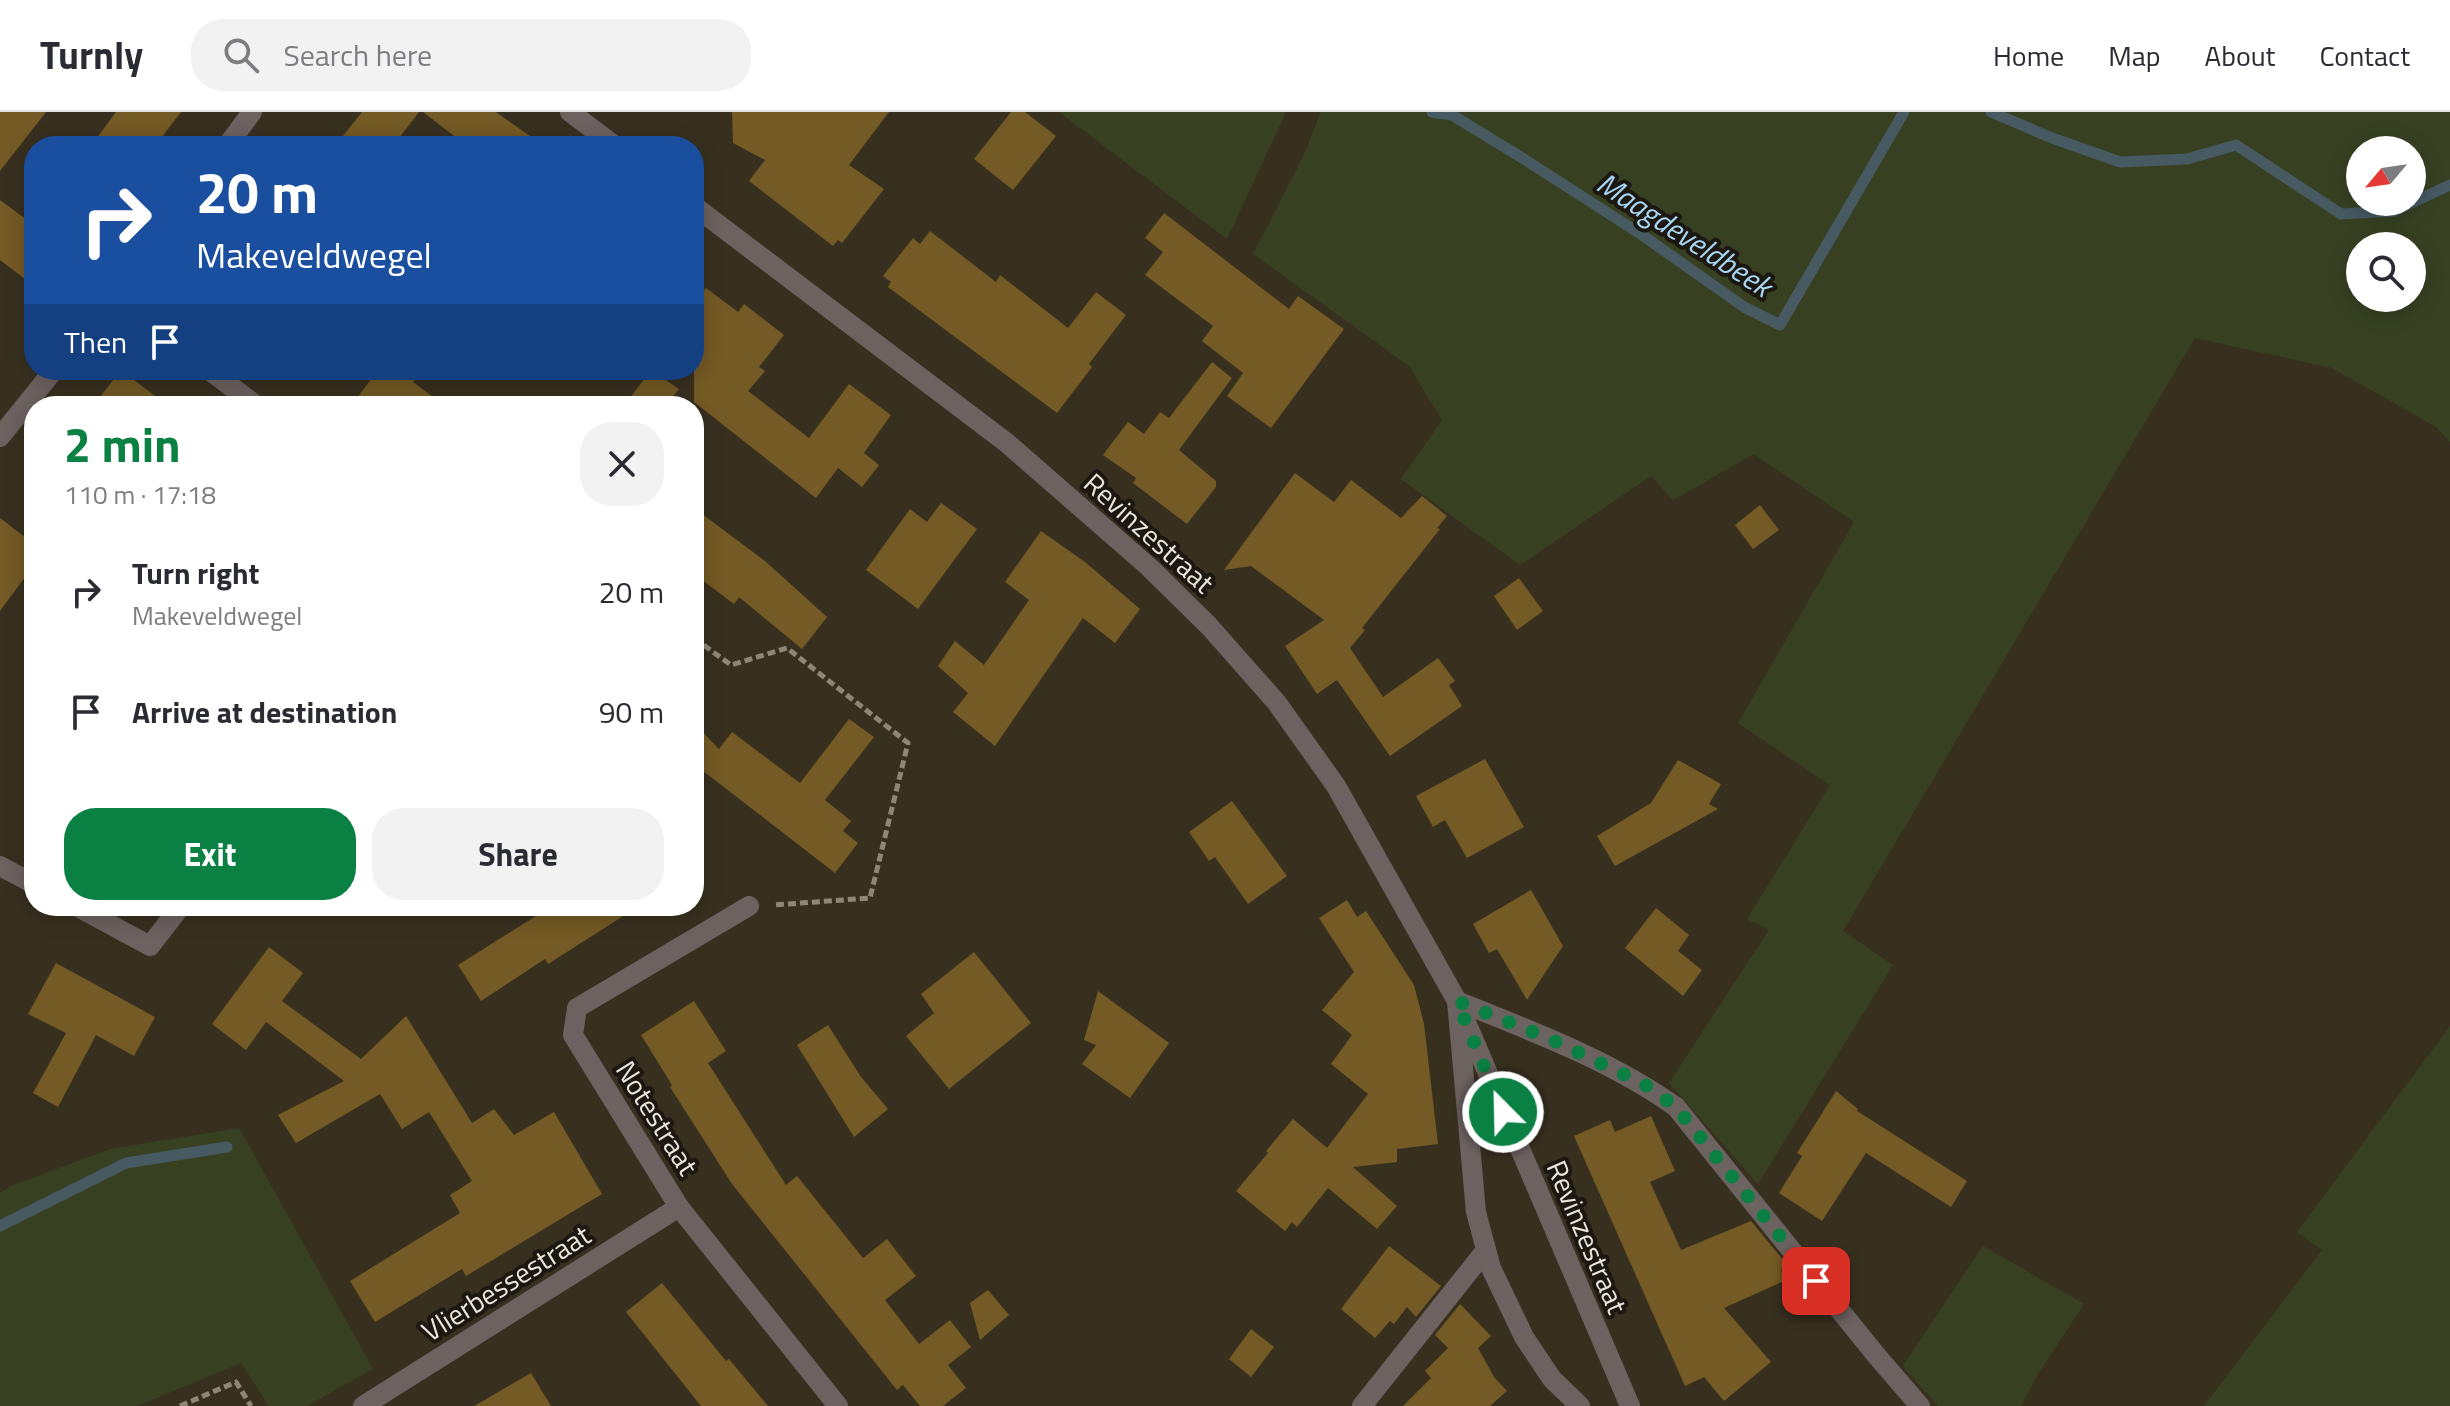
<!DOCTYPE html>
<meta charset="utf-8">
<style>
:root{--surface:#fff;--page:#f2f2f3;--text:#2b2b33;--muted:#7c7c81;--line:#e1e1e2;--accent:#0b8043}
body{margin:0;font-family:"Titillium Web",sans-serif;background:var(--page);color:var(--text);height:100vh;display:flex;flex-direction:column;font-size:30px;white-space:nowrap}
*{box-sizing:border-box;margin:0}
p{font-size:26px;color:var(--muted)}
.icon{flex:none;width:44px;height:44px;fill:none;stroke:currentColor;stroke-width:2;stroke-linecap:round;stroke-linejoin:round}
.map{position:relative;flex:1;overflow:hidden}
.drawer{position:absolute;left:24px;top:284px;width:680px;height:520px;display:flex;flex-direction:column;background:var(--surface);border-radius:32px;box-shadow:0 4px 20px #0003}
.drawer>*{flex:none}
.banner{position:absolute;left:24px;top:24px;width:680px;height:244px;border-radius:32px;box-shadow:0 4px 20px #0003;background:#1a4fa0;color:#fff;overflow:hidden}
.needle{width:52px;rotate:241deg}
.tools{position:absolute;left:2346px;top:24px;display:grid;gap:16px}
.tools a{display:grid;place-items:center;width:80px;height:80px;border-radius:50%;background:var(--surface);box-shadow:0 4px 20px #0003;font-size:40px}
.pin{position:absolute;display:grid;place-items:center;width:68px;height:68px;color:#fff;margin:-34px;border-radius:16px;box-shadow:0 4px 12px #0006}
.me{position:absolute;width:88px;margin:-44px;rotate:337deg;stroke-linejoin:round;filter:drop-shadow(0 0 6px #0008)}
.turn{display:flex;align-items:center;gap:28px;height:168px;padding:0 40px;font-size:36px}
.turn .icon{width:104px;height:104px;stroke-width:2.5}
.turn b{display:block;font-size:56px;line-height:68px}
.then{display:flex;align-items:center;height:76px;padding:0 40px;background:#0003;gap:16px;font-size:30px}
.round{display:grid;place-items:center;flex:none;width:84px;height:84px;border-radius:32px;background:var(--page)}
.head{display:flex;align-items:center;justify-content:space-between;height:136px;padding:0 40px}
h1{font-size:48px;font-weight:700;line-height:60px;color:var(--accent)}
.action{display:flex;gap:16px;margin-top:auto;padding:16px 40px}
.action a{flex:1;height:92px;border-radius:32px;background:var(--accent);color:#fff;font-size:32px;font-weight:700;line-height:92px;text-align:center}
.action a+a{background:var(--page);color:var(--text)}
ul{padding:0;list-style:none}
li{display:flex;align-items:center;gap:24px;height:120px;padding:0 40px}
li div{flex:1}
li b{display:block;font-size:30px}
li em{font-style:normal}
header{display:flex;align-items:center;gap:48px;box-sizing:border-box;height:112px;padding:0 40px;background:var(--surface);border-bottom:2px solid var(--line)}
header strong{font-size:38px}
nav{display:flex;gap:44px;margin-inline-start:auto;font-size:28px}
.search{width:560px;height:72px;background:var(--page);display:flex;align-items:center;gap:20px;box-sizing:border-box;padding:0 28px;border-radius:32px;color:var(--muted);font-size:30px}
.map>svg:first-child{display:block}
.green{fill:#374122;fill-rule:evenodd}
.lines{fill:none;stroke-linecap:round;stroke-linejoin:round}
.stream{stroke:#475a62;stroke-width:11}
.building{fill:#745a24}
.path{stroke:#8d8778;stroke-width:5;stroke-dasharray:8 4;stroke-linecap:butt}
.service{stroke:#6c6260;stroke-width:20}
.minor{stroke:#6c6260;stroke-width:20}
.route{stroke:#0b8043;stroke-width:14;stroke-dasharray:0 25.2}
.labels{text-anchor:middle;stroke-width:8;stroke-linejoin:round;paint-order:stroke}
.street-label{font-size:28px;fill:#ebe6db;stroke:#1c1811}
.water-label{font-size:30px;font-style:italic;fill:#a8d7f6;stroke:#1c1811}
</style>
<header>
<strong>Turnly</strong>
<div class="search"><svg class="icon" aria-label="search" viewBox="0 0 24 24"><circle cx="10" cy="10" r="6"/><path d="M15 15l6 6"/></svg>Search here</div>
<nav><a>Home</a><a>Map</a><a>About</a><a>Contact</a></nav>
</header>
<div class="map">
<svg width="2450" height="1294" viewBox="0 0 2450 1294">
<rect width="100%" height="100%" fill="#38301f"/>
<g class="green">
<polygon points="1059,0 1286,0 1227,127"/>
<path d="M1321,0H2450V330L2436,315L2332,256L2195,226L1843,819L1893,853L1758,1072L1669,971L1769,818L1747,807L1830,673L1738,611L1854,410L1754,342L1673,388L1651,364L1520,453L1401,367L1442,308L1409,254L1253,142L1303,45ZM2412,38V90H2360V38ZM2360,134H2412V186H2360Z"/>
<polygon points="2450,914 2450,1294 2204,1294 2322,1138 2297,1120"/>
<polygon points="239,1016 373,1257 307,1294 269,1294 241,1251 137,1294 0,1294 0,1081 11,1074 110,1037"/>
<polygon points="1983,1134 2084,1192 2038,1262 2021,1294 1938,1294 1903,1254"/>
</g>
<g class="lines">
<g class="stream">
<polyline points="1432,0 1452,3 1524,47 1642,123 1744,195 1780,213 1904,0"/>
<polyline points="1991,0 2052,26 2120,50 2187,47 2236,33 2341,102 2394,99 2450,73"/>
<polyline points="0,1114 126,1051 227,1035"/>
</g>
</g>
<g class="building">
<polygon points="0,0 46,0 0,59"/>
<polygon points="116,0 181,0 155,34 91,34"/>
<polygon points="362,0 419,0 393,34 335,34"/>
<polygon points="423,0 496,0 544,34 467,34"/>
<polygon points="732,0 889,0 849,53 884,77 842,131 838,128 833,134 749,69 765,48 733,31"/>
<polygon points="1011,0 1025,0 1056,24 1013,78 974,47"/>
<polygon points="0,88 34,113 34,174 0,148"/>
<polygon points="1164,101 1289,197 1298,184 1344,217 1271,316 1227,284 1243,261 1202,229 1213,214 1145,163 1163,140 1145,126"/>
<polygon points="930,119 996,170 1000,163 1068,216 1096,180 1126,203 1089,252 1092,255 1057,301 888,175 891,170 883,164 913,126 920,132"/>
<polygon points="706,176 738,200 744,192 784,223 759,255 765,259 748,279 809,326 849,272 891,303 864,341 879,353 862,375 838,356 816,386 694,290 694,191"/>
<polygon points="1212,250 1232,266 1179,338 1216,369 1216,375 1187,412 1133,371 1136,366 1103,343 1128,310 1144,322 1160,300 1169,306"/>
<polygon points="121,258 168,294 93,294"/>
<polygon points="378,258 422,258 413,270 445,294 351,294"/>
<polygon points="651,258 679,277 665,294 624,294"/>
<polygon points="1295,361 1334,390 1351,368 1401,406 1422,384 1447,404 1437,416 1440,417 1362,516 1365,518 1350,536 1383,585 1438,546 1455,569 1449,573 1462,594 1390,644 1337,568 1317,582 1285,534 1324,508 1251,454 1224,458"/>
<polygon points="941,391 977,417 918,497 866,458 910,397 927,410"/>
<polygon points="1760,393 1779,418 1753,437 1735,413"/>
<polygon points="694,396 765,449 827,505 802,537 739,485 734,492 694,462"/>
<polygon points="0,406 34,432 34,453 0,499"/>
<polygon points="1041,419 1085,450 1140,497 1115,531 1083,506 995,634 953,600 968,581 938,554 955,529 984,553 1029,488 1005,470"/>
<polygon points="1519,466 1543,499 1517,518 1494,484"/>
<polygon points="849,607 874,625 825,688 851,709 843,719 858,731 835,761 694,652 694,611 719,637 732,620 800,671"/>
<polygon points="1485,647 1524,715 1467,746 1445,708 1433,715 1416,684"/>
<polygon points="1678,648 1721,672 1709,692 1718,697 1615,754 1597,724 1651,691"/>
<polygon points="1232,689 1287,764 1248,792 1215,745 1209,749 1189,720"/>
<polygon points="1531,778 1563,834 1527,888 1497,837 1489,841 1473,812"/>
<polygon points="1347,788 1357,805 1366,799 1414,873 1424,912 1438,1032 1397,1037 1397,1050 1353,1055 1397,1094 1377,1117 1328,1076 1297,1115 1292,1110 1285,1119 1236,1079 1268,1041 1266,1039 1293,1007 1327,1036 1368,982 1331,952 1352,923 1322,898 1354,860 1319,806"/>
<polygon points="552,794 639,794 548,852 545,847 481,889 458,853"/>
<polygon points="1656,796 1689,823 1678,839 1702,858 1683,884 1625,836"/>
<polygon points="269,835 303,861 282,889 361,947 406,904 472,1011 494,997 514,1023 554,1000 602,1082 466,1164 462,1157 375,1210 350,1169 460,1101 450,1083 472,1069 429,1000 402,1017 380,982 296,1031 278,1003 344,969 266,910 246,938 212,912"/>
<polygon points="974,840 1031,911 949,977 906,924 934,901 921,882"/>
<polygon points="56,851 155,905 134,944 96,923 58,995 33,981 66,921 28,902"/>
<polygon points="1098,879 1169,931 1130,986 1082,952 1096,933 1084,928"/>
<polygon points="694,889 726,939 708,951 786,1073 797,1064 863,1146 887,1127 916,1164 885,1188 919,1232 950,1208 971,1235 948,1253 966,1276 943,1294 920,1294 903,1273 897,1278 732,1072 670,975 672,973 641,923"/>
<polygon points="828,913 861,965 888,997 854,1025 797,933"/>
<polygon points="1836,979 1858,997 1857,999 1967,1069 1951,1095 1866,1041 1822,1109 1779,1081 1802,1044 1797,1041"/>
<polygon points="1651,1004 1675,1059 1650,1070 1681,1138 1751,1109 1788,1154 1781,1158 1786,1168 1724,1196 1771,1250 1724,1289 1704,1265 1685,1274 1574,1024 1610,1008 1615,1020"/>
<polygon points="1389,1134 1441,1174 1416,1205 1407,1195 1394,1212 1390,1209 1375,1226 1341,1197"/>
<polygon points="662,1171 726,1249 729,1247 768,1294 701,1294 626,1200"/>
<polygon points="988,1178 1009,1203 980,1228 970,1191"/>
<polygon points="1460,1192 1491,1224 1478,1236 1494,1265 1507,1279 1490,1294 1403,1294 1431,1266 1425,1259 1448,1236 1435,1223"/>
<polygon points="1251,1217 1274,1235 1251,1265 1229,1247"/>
<polygon points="531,1261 551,1294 474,1294"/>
</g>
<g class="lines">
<g class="path">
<polyline points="694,526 731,553 787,536 908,631 870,786 774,793"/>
<polyline points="180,1294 236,1270 251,1294"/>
</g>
<g class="service">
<path d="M1457,889C1531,919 1610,948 1676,995L1876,1243L1920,1294"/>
<polyline points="1362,1294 1486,1138"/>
</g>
<g class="minor">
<polyline points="570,0 615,34"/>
<polyline points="227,34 252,0"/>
<polyline points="694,94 1007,331 1149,455 1209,514 1277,591 1336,674 1457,889"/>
<polyline points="209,258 257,294"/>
<polyline points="0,325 54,258"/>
<polyline points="0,754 34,772"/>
<polyline points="76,794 150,834 181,794"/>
<polyline points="749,794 577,896 573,923 679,1095 838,1294"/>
<polyline points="363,1294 679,1095"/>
<polyline points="1580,1294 1552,1267 1524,1225 1491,1156 1476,1100 1457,889 1630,1294"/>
</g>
</g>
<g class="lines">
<polyline class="route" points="1503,1000 1457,889 1550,927 1621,961 1644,972 1676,995 1816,1169"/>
</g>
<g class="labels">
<g class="street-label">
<text transform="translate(1149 421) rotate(42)" y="10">Revinzestraat</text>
<text transform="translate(657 1006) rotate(58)" y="10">Notestraat</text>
<text transform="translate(1587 1125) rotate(67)" y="10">Revinzestraat</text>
<text transform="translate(506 1171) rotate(-32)" y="10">Vlierbessestraat</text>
</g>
<g class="water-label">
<text transform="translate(1684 123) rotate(33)" y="10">Maagdeveldbeek</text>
</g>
</g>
</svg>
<div class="tools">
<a><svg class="needle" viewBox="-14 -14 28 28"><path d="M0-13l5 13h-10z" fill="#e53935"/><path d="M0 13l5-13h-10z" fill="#7c7c81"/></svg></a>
<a><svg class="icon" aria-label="search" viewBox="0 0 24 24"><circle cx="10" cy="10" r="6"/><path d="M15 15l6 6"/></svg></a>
</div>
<div class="pin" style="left:1816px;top:1169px;background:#d93025"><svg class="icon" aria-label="arrive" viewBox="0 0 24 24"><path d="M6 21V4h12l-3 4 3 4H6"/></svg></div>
<svg class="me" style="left:1503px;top:1000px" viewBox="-20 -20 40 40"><circle r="17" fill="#0b8043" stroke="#fff" stroke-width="3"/><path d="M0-11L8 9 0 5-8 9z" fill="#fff"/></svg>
<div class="banner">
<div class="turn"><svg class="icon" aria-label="right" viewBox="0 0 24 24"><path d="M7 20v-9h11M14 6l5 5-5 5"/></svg><div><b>20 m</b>Makeveldwegel</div></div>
<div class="then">Then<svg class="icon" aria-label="arrive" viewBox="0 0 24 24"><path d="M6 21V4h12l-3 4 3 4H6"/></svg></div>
</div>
<section class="drawer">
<div class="head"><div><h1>2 min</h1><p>110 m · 17:18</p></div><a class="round"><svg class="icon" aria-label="close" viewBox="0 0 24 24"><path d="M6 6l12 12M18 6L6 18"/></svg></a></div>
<ul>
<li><svg class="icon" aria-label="right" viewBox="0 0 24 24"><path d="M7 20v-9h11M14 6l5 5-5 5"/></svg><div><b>Turn right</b><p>Makeveldwegel</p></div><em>20 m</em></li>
<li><svg class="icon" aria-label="arrive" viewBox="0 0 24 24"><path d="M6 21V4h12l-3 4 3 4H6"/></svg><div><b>Arrive at destination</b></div><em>90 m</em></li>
</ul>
<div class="action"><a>Exit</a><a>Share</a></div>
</section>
</div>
